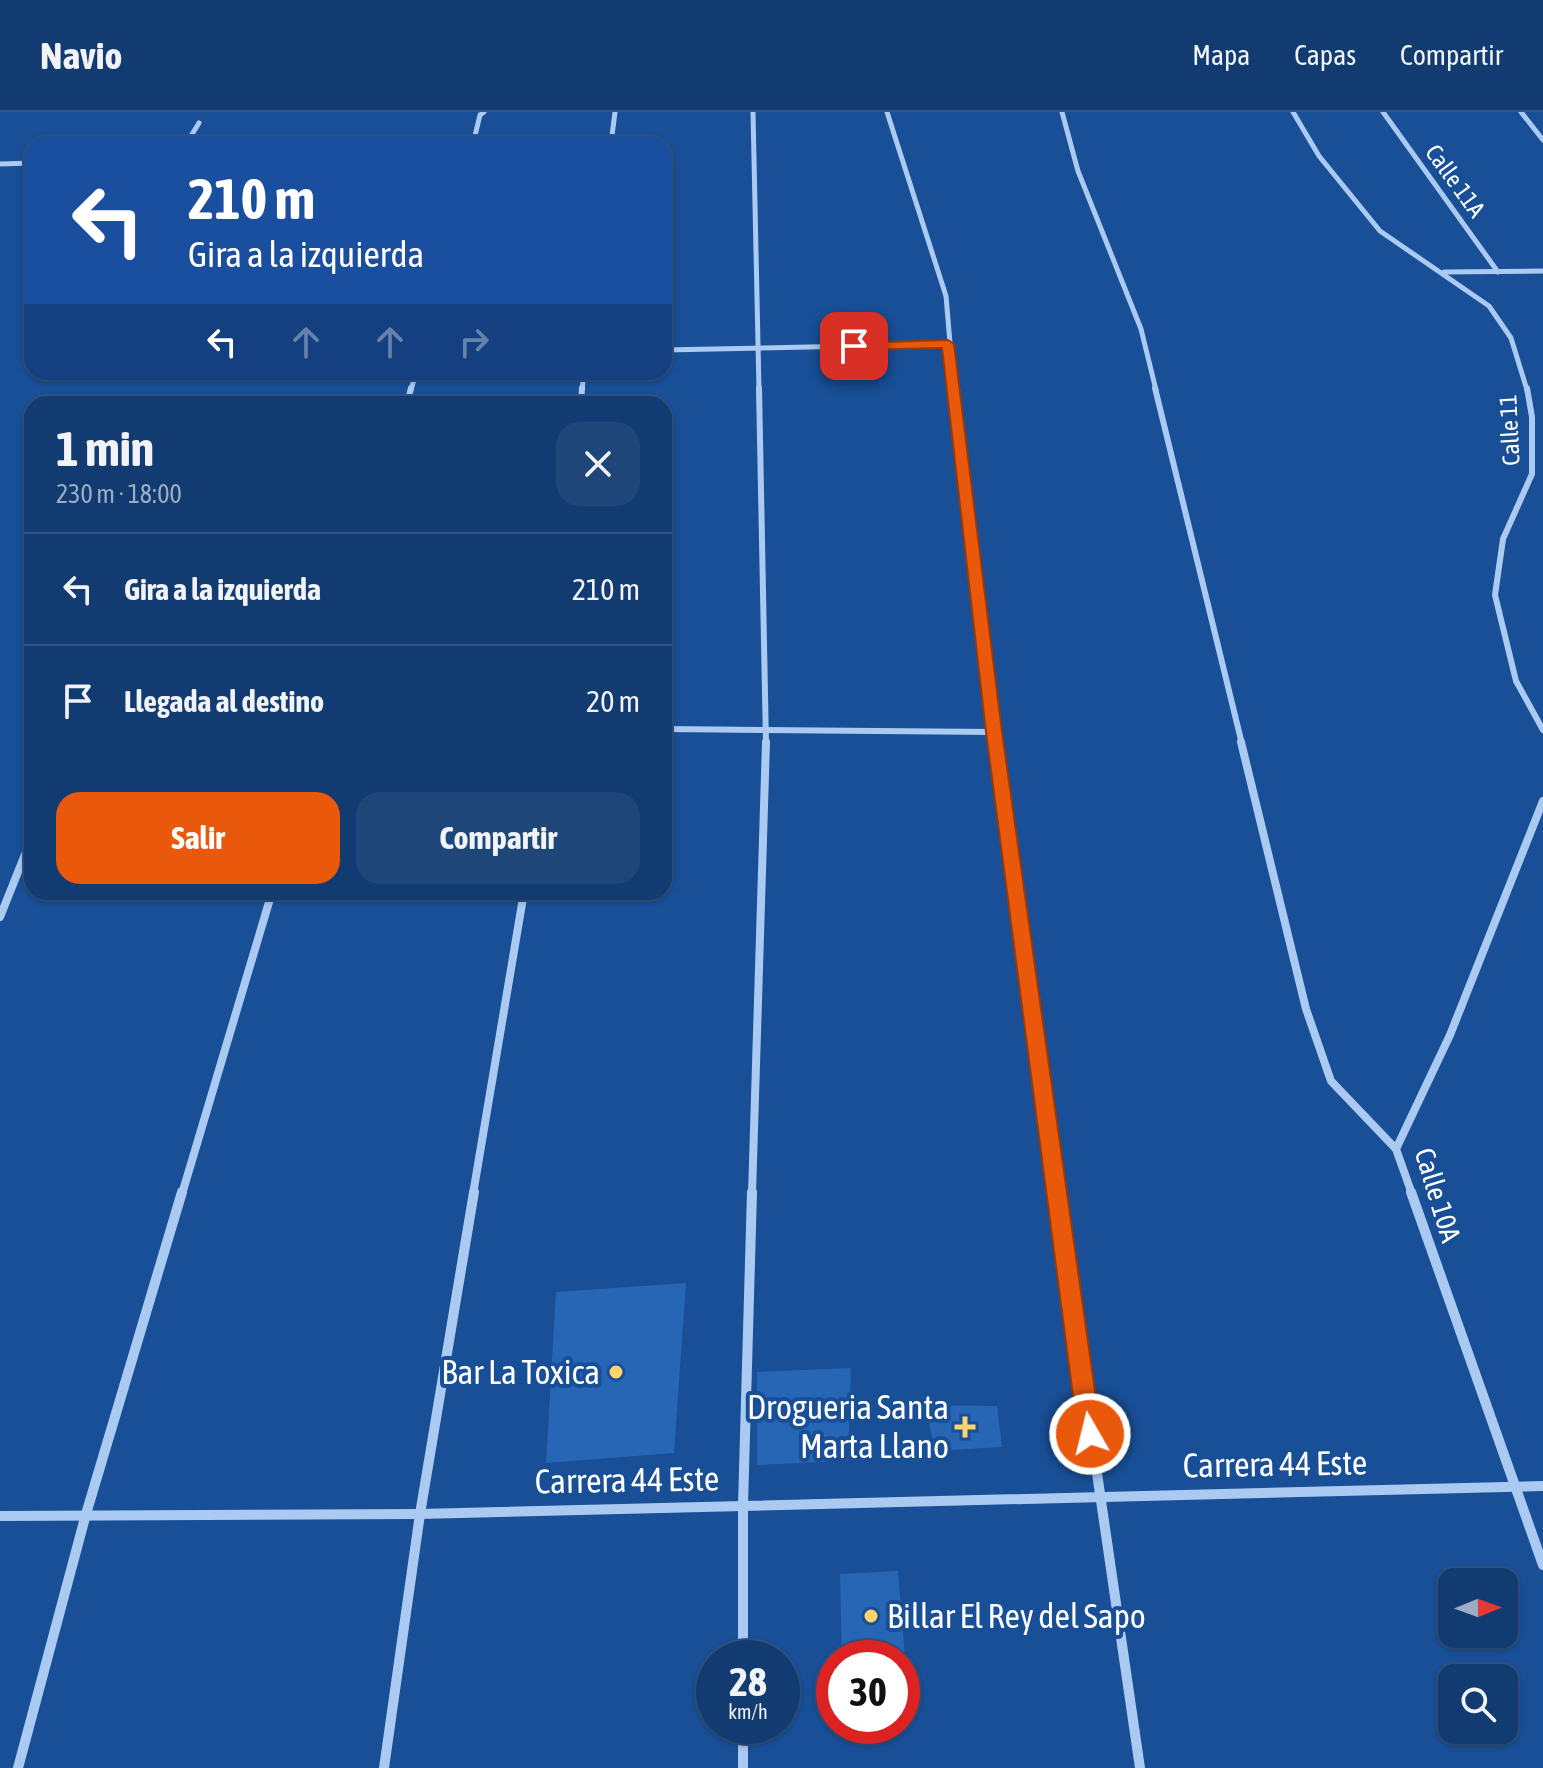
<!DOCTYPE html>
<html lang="es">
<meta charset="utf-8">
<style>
:root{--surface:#123b71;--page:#1f4679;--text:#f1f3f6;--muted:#9cadc3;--line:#315584;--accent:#ea580c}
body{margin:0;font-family:"Asap Condensed",sans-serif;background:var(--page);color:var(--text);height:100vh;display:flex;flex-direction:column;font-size:30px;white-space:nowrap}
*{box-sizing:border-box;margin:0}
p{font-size:26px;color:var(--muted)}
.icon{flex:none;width:44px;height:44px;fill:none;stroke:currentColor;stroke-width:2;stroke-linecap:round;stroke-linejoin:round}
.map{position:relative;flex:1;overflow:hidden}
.sheet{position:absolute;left:24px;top:284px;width:648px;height:504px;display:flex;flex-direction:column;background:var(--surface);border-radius:24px;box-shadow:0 2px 6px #0004,0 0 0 2px var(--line)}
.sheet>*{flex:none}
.banner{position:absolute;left:24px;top:24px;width:648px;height:244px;border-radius:24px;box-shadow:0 2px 6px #0004,0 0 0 2px var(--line);background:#1a4fa0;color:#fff;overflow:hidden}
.needle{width:52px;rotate:89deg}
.controls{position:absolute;left:1438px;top:1456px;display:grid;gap:16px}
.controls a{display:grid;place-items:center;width:80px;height:80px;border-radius:16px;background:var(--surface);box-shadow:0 2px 6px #0004,0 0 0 2px var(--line);font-size:40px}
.speed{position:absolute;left:696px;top:1528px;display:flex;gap:16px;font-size:40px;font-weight:700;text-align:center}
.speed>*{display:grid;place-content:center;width:104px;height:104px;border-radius:50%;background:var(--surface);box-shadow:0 2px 6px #0004,0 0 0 2px var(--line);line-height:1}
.speed small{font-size:20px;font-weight:400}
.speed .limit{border:12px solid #d22;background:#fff;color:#111}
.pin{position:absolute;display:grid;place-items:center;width:68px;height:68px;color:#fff;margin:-34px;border-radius:16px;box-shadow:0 4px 12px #0006}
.me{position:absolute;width:88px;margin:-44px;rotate:352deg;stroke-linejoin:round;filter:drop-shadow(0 0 6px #0008)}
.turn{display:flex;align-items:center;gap:28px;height:168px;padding:0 32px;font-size:36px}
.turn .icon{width:104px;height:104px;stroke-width:2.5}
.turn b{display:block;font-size:56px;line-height:68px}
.lanes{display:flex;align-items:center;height:76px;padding:0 32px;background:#0003;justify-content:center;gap:40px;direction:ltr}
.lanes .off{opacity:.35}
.round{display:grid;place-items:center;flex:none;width:84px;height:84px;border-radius:24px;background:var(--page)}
.overview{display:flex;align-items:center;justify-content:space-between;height:136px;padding:0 32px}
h1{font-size:48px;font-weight:700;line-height:60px}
.cta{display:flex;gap:16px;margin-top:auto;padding:16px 32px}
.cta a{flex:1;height:92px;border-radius:24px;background:var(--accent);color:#fff;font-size:32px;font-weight:700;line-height:92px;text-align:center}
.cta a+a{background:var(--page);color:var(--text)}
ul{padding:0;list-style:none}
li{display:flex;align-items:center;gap:24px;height:112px;padding:0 32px;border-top:2px solid var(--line)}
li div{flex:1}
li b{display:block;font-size:30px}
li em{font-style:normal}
header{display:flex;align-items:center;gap:48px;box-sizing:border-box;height:112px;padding:0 40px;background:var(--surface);border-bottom:2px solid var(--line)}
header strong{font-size:38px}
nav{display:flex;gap:44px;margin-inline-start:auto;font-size:28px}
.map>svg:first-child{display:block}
.building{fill:#2666b5}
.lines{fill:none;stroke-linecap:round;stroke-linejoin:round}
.minor-far3{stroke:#abcaf1;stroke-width:5}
.minor-far2{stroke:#abcaf1;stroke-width:6}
.minor-far1{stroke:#abcaf1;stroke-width:8}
.minor{stroke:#abcaf1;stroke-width:10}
.route{fill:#ea580c;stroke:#983908;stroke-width:2}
.poi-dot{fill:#ffd46b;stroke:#184f97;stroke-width:3}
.labels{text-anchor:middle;stroke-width:8;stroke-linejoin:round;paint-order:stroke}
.far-street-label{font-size:24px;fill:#fff;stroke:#184f97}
.street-label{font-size:28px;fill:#fff;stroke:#184f97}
.near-poi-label{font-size:34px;fill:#fff;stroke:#184f97;text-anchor:end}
.near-street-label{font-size:34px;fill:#fff;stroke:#184f97}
</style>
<header>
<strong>Navio</strong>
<nav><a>Mapa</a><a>Capas</a><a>Compartir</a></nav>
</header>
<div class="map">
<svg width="1543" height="1656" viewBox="0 0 1543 1656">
<rect width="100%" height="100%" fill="#184f97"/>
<g class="building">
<polygon points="686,1171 674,1341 546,1351 556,1180"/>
<polygon points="851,1256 848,1349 757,1353 757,1260"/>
<polygon points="925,1293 997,1294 1002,1335 935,1339"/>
<polygon points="898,1459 905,1546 842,1546 840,1462"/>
</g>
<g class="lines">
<g class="minor-far3">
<polyline points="753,0 759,278"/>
<polyline points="887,0 946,184 954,278"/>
<polyline points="1062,0 1078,59 1141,217 1156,278"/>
<polyline points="1293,0 1319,44 1380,119 1489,194 1511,226 1527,278"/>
<polyline points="1383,0 1498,160"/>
<polyline points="1521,0 1543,28"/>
<polyline points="186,32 199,11"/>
<polyline points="473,32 480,3 484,0"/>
<polyline points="611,32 615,0"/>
<polyline points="0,52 32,51"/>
<polyline points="1444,160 1543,159"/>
<polyline points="664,238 948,232"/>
<polyline points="411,278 416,260"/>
<polyline points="582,278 584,260"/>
</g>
<g class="minor-far2">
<polyline points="759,276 766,632"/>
<polyline points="953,276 997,632"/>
<polyline points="1155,276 1242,632"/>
<polyline points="1527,276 1532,305 1532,362 1503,427 1495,483 1516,569 1543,618"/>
<polyline points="407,292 411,276"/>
<polyline points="581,292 582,276"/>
<polyline points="664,617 994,620"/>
</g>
<g class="minor-far1">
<polyline points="997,630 1056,1082"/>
<polyline points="1241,630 1306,897 1331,969 1396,1037"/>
<polyline points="0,805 32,725"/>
<polyline points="182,1082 272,780"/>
<polyline points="473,1082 524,780"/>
<polyline points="752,1082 766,630"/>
<polyline points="1412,1082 1396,1037 1450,923 1543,689"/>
</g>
<g class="minor">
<polyline points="1056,1080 1140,1656"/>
<polyline points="1411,1080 1543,1453"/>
<polyline points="0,1404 420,1402 1543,1374"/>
<polyline points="743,1546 743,1393 752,1080"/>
<polyline points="743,1614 743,1656"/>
<polyline points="18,1656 86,1402 182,1080"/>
<polyline points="384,1656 420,1402 474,1080"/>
</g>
</g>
<polygon class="route" points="948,228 954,232 1002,620 1101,1322 1098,1331 1090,1334 1081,1331 1078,1322 986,620 942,236 854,238 848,234 854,231"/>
<g class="poi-dot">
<circle cx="616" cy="1260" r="8"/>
<path d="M961 1303h8v8h8v8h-8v8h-8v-8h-8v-8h8z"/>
<circle cx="871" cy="1504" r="8"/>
</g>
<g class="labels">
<g class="far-street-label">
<text transform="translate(1455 69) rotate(54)" y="8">Calle 11A</text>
<text transform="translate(1510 318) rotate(-93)" y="8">Calle 11</text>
</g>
<g class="street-label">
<text transform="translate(1438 1083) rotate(73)" y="10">Calle 10A</text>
</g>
<g class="near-poi-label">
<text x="600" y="1272">Bar La Toxica</text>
<text x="949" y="1307">Drogueria Santa<tspan x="949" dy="39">Marta Llano</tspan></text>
<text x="887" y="1516" text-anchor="start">Billar El Rey del Sapo</text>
</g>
<g class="near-street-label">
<text transform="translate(1275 1352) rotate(-1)" y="12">Carrera 44 Este</text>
<text transform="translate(627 1368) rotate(-1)" y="12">Carrera 44 Este</text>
</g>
</g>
</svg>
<div class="controls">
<a><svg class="needle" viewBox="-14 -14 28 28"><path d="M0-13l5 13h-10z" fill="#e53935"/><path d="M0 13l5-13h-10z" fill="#9cadc3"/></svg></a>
<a><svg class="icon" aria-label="search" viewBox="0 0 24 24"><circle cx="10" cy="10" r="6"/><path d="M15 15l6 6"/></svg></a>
</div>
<div class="speed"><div>28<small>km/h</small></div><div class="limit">30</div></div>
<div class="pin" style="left:854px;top:234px;background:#d93025"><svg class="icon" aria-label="arrive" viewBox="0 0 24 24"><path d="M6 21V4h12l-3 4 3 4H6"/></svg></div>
<svg class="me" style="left:1090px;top:1322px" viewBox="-20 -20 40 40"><circle r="17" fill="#ea580c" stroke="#fff" stroke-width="3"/><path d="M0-11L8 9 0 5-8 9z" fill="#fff"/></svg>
<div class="banner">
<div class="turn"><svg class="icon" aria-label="left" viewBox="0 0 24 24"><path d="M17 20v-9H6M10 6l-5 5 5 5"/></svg><div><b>210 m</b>Gira a la izquierda</div></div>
<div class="lanes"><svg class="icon" aria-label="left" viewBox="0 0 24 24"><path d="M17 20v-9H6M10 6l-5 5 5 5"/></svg><svg class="icon off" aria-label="ahead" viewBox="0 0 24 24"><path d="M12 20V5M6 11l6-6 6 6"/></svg><svg class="icon off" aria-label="ahead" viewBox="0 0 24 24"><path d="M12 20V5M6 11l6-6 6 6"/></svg><svg class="icon off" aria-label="right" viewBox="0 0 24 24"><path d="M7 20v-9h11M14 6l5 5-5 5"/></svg></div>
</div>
<section class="sheet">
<div class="overview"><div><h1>1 min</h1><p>230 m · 18:00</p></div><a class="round"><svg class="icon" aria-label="close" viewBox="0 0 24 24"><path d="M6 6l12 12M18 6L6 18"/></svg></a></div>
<ul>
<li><svg class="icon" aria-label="left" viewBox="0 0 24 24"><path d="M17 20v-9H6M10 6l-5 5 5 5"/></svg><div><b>Gira a la izquierda</b></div><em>210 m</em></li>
<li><svg class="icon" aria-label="arrive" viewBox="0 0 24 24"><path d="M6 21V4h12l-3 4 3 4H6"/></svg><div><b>Llegada al destino</b></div><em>20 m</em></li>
</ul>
<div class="cta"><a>Salir</a><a>Compartir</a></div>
</section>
</div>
